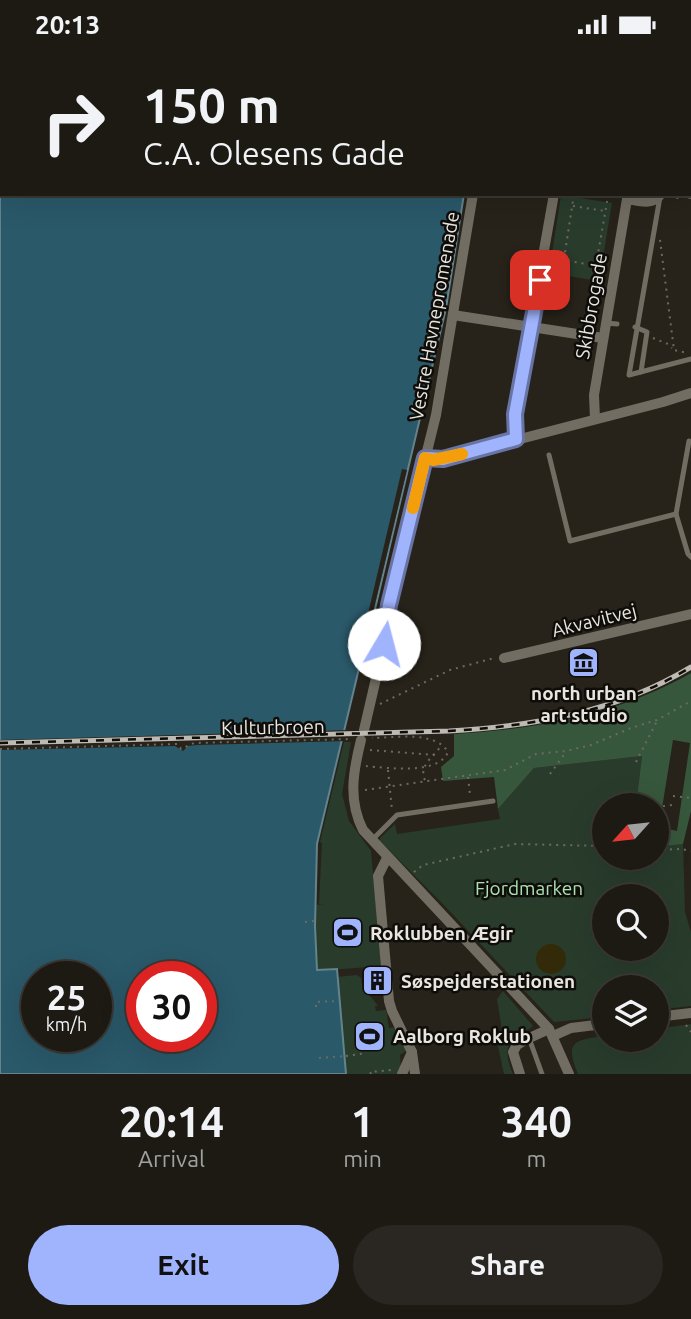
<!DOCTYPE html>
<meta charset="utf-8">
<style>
:root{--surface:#1d1a14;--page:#2a2722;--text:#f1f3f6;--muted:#a0a1a0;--line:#3b3834;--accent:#a0b3fd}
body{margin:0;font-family:Ubuntu,sans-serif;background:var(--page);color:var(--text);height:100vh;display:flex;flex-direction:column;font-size:26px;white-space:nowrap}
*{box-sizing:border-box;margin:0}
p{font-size:23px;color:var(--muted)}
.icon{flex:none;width:38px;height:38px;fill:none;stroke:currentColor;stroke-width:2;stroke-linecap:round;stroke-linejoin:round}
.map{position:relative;height:1025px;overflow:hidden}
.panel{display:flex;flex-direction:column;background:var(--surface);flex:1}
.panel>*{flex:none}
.top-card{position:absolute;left:0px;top:0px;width:691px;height:147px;box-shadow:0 7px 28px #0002,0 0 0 2px var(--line);background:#1d1a14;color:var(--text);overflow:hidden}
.needle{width:46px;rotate:243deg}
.buttons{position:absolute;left:592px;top:744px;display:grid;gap:14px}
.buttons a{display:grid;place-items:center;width:77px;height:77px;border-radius:50%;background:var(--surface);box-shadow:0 7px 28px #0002,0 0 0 2px var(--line);font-size:35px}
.speed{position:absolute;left:21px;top:912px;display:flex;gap:14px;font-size:35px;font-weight:700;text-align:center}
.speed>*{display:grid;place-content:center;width:91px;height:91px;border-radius:50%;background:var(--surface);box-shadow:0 7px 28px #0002,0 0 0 2px var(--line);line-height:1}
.speed small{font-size:18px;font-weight:400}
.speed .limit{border:10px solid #d22;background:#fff;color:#111}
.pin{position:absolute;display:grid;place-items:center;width:60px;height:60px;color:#fff;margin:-30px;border-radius:14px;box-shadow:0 4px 10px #0006}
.me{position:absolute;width:77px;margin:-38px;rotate:8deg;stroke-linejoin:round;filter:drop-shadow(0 0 5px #0008)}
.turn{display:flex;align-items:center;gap:24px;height:147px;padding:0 28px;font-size:32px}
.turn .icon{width:91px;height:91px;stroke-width:2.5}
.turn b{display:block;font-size:49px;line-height:60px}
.eta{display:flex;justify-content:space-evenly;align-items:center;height:119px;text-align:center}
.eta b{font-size:42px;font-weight:700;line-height:49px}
.cta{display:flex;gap:14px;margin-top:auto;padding:14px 28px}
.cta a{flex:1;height:80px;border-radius:42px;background:var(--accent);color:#111;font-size:28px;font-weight:700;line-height:80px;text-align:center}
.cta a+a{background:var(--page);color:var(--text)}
.status{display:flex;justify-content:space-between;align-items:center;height:49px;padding:0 35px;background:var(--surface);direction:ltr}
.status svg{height:19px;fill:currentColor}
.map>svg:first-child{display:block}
.green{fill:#293c2c;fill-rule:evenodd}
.forest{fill:#37573c;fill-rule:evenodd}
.sand{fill:#332a09}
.water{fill:#2a596a;stroke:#63838d;stroke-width:2;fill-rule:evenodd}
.pier{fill:#27231a}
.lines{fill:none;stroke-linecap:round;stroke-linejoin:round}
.path{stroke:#6d6a62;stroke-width:2;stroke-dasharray:2 5;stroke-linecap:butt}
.lane{stroke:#716d62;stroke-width:5}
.street{stroke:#716d62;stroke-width:10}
.secondary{stroke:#716d62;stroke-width:14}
.rail-casing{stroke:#bdb9b3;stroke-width:5}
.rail{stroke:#0f0d09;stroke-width:2.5;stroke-dasharray:8;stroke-linecap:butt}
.route-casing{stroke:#6874a4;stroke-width:18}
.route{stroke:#a0b3fd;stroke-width:12}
.slow{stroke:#f59e0b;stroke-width:12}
.labels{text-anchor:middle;stroke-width:5;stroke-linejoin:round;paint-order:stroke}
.street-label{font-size:19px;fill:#e9e6e0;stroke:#0f0d09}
.poi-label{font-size:19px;font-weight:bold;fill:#e9e6e0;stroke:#0f0d09;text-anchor:start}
.park-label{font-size:19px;fill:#a9e1b1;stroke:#0f0d09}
</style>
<div class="status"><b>20:13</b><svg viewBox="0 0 49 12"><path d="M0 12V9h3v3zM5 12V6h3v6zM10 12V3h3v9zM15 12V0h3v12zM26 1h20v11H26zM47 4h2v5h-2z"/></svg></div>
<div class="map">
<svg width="691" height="1025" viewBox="0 0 691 1025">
<rect width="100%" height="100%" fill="#27231a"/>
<g class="green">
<polygon points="561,146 612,154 599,232 549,224"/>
<polygon points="344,693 351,693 342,745 349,772 371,802 381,917 317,922 315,856 324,855 319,855 322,794 320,793"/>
<path d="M642,707L636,756H604V808H656V798L683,795L685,863L691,883V957L656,961V938H604V968L554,973L441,853L380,792V789L395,775L397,785L500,770L498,760L534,719ZM604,847H656V900H604Z"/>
<polygon points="357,926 361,929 363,942 367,943 378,957 375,957 376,962 386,961 389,979 396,978 398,995 405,997 406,1002 400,1006 401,1019 397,1025 346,1025 337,928"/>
<path d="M503,942L533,977C529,981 525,982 519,985C502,995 507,1011 513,1025H504L496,988H490L489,984L502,981L497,950Z"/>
<path d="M691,975V1025H578C565,993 573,991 604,987V990H656V980Z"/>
</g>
<path class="forest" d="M691,624V762L683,795L656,798V756H636L642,707L534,719L498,760L494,728L443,732L441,718L454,707V685C537,680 617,666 691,624ZM673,691L690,694L677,782L659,778Z"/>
<circle class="sand" cx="551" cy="910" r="15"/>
<path class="water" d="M0,0H488L2,2V145H464L446,259L370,581L367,586L317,795L315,877L317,921L337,920L346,1025H0ZM37,928H96V987H37ZM142,928H201V987H142Z"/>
<g class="pier">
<polygon points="402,420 407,421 371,572 367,569"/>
<polygon points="349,681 346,692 197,696 188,697 183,702 175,697 0,701 0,691"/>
</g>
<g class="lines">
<g class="path">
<polyline points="596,145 616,148"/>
<polyline points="670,146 680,150"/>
<polyline points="573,157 605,162"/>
<polyline points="660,191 674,301 687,304"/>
<polyline points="554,209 607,219"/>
<polyline points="564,210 574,145"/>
<polyline points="596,216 608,147"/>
<polyline points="653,289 668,295 672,299"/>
<polyline points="380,655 450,621 494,609"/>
<polyline points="0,700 178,695 181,700 194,694 352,690"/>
<polyline points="370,701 435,706"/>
<polyline points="636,713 657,672"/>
<path d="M366,717C387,719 439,726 448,703C435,681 393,689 372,689"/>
<polyline points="388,721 392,761"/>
<polyline points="550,725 566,703"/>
<polyline points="468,728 470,746"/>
<path d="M425,731C418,717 434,707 442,696"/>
<polyline points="365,741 505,721 536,705 566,702 591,696 631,679 657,671 691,652"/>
<polyline points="673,747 691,749"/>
<polyline points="656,758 672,756"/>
<polyline points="656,801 681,800 691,802"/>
<polyline points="414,823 423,816 515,795 604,797"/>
<polyline points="305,873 315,872"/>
<polyline points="316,958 316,953 339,952"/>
<polyline points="686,976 691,983"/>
<polyline points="346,1007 366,1004"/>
<polyline points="319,1009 345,1007"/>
<polyline points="371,1025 370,1023 392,1021"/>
</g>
<g class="lane">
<polyline points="573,1 573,2"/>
<polyline points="690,14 691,38"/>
<polyline points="690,87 691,84"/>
<polyline points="660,148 629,326 691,310"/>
<polyline points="606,274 617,275"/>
<polyline points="635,278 647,283 641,323"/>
<polyline points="689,392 676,465 688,505 691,508"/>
<polyline points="549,406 570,492 676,465"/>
<polyline points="372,791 397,766 493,752"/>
<polyline points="529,989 542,1025"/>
</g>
<g class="street">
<polyline points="496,2 496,0"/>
<polyline points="625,2 628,0"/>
<polyline points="453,266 603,289"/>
<path d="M595,370L594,346L627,150C640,152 652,157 661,145"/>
<polyline points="516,390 515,365 554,145"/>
<polyline points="425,409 443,410 663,353 691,344"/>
<polyline points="504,609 691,565"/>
<polyline points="364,681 384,595 389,556 436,366 473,145"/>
<path d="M361,691C353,723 348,751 363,781L549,980L569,1025"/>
<polyline points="387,809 378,827 389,952 392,962 412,1003 402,1025"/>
<polyline points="656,968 691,964"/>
<polyline points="553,987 571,979 604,975"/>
<polyline points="412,1003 415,1025"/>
<polyline points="520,1025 513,1003 517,996 525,991 549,980"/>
</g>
<g class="secondary">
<polyline points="641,0 642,2"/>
<polyline points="653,2 656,0"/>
<polyline points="690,103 691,110"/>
<polyline points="691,123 691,143"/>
</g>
<defs>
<path id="rail" d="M0,694L449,682C534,677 617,663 691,618"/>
</defs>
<use href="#rail" class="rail-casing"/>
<use href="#rail" class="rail"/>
</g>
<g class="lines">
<defs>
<polyline id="route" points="384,595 389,556 425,409 443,410 516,390 515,365 540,231"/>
</defs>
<use href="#route" class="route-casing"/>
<use href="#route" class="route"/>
<polyline class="slow" points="413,459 425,409 433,411 462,405"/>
</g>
<defs>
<symbol id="museum-square" viewBox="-11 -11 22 22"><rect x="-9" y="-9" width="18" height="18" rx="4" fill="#a0b3fd" stroke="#0f0d09"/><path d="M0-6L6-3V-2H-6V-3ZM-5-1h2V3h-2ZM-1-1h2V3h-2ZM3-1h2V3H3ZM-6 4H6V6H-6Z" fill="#111"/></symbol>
<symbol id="stadium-square" viewBox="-11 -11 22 22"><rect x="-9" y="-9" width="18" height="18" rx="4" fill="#a0b3fd" stroke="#0f0d09"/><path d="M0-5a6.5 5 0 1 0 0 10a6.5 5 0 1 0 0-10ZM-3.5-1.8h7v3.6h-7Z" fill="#111"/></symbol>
<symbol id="building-square" viewBox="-11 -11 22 22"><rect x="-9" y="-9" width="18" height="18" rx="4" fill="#a0b3fd" stroke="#0f0d09"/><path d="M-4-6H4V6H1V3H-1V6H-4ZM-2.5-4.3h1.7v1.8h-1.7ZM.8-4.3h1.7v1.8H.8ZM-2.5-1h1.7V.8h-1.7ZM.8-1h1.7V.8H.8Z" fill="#111"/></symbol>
</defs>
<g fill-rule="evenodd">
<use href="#museum-square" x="566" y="596" width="35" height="35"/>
<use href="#stadium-square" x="330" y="866" width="35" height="35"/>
<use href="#building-square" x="360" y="914" width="35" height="35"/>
<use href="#stadium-square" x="352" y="970" width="35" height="35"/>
</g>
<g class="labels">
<g class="street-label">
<text transform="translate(591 257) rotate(-80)" y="7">Skibbrogade</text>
<text transform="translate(434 267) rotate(-80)" y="7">Vestre Havnepromenade</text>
<text transform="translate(594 571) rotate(-14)" y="7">Akvavitvej</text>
<text transform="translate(273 678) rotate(-1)" y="7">Kulturbroen</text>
</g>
<g class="poi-label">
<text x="584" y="651" text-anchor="middle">north urban<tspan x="584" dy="22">art studio</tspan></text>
<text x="370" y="891">Roklubben Ægir</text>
<text x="401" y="939">Søspejderstationen</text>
<text x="393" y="994">Aalborg Roklub</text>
</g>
<g class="park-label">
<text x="529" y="846">Fjordmarken</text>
</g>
</g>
</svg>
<div class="buttons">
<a><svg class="needle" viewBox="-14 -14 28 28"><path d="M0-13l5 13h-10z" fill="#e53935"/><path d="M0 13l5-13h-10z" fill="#a0a1a0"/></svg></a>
<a><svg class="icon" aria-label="search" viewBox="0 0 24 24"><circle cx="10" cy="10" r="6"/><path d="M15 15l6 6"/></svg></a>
<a><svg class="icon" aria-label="layers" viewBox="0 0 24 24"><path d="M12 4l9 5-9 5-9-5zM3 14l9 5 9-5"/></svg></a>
</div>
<div class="speed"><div>25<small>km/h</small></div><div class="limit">30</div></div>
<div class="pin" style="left:540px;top:231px;background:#d93025"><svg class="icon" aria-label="arrive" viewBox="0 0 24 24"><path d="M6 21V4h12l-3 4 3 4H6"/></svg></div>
<svg class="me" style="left:384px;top:595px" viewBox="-20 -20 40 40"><circle r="19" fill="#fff"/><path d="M0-13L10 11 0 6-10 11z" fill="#a0b3fd"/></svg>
<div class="top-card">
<div class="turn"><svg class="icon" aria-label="right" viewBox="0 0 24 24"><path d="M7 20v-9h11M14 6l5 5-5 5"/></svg><div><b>150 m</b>C.A. Olesens Gade</div></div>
</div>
</div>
<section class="panel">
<div class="eta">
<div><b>20:14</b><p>Arrival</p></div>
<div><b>1</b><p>min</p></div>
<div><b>340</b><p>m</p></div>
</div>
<div class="cta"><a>Exit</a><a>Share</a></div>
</section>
